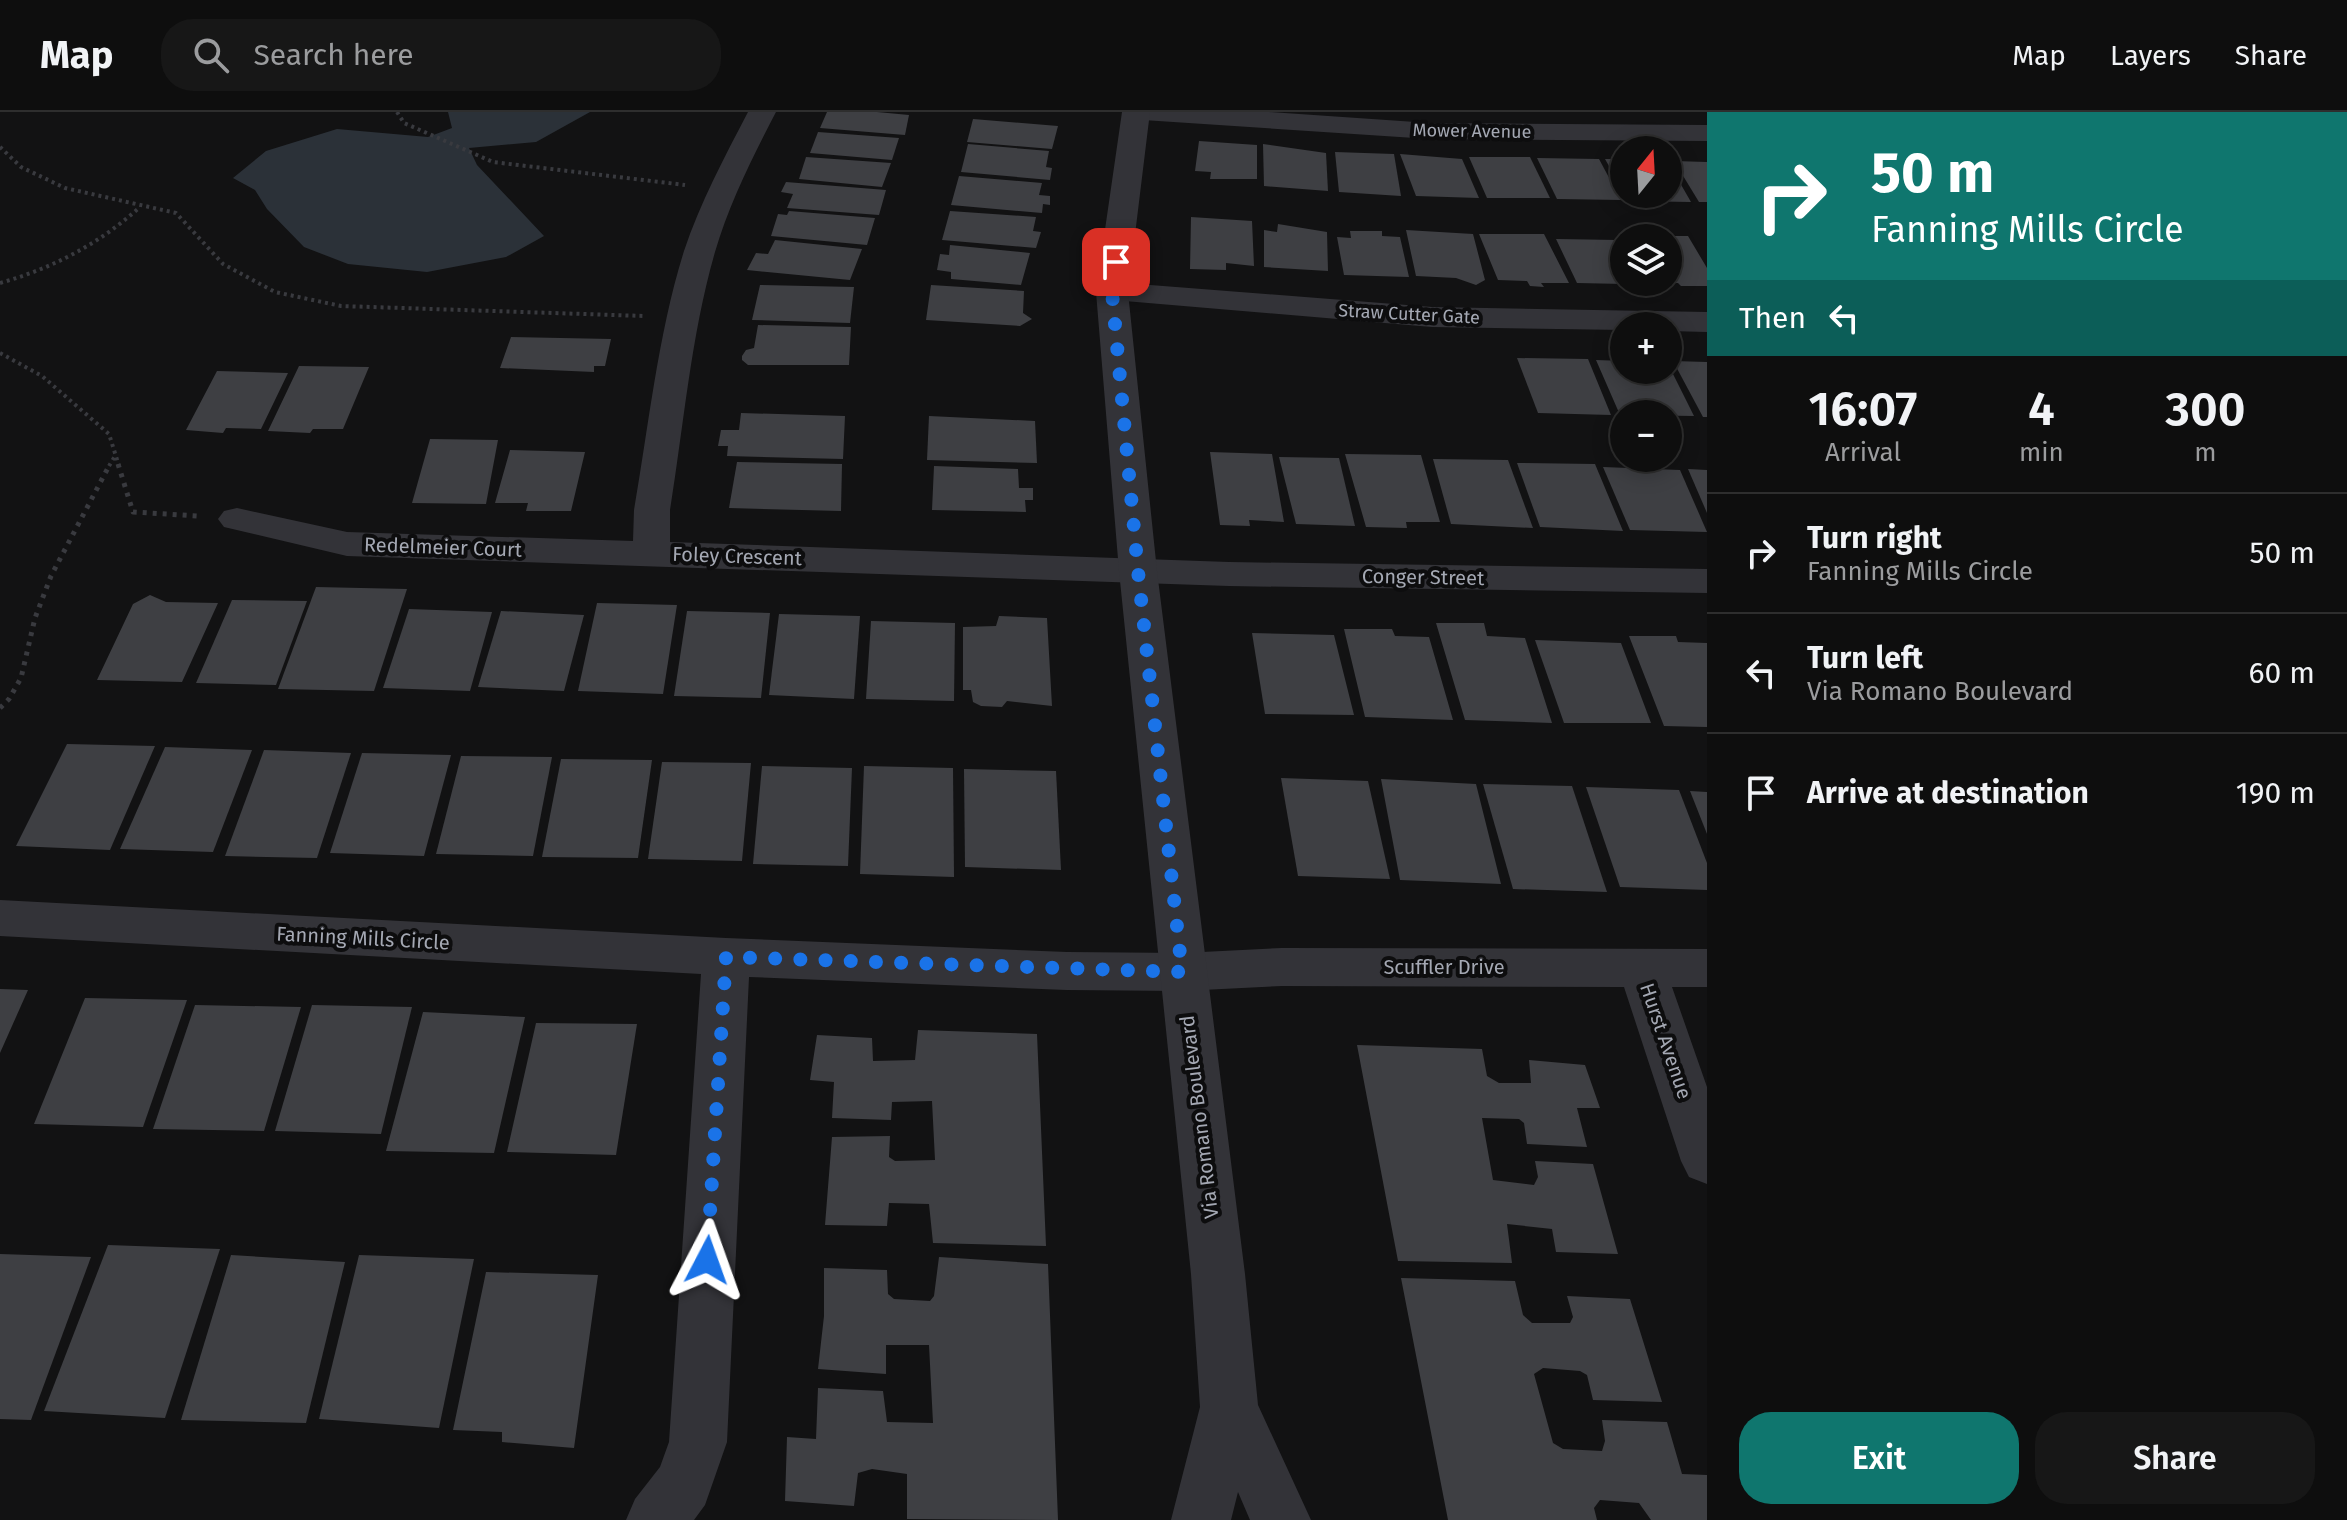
<!DOCTYPE html>
<meta charset="utf-8">
<style>
:root{--surface:#0e0e0e;--page:#171717;--text:#f1f3f6;--muted:#9b9c9e;--line:#2e2e2e;--accent:#0f766e}
body{margin:0;font-family:"Fira Sans",sans-serif;background:var(--page);color:var(--text);height:100vh;display:flex;flex-direction:column;font-size:30px;white-space:nowrap}
*{box-sizing:border-box;margin:0}
p{font-size:26px;color:var(--muted)}
.icon{flex:none;width:44px;height:44px;fill:none;stroke:currentColor;stroke-width:2;stroke-linecap:round;stroke-linejoin:round}
.map{position:relative;flex:1;overflow:hidden}
.sheet{display:flex;flex-direction:column;background:var(--surface);width:640px}
.sheet>*{flex:none}
.guide{background:#0f766e;color:#fff;overflow:hidden}
.needle{width:52px;rotate:18deg}
.fabs{position:absolute;left:1610px;top:24px;display:grid;gap:16px}
.fabs a{display:grid;place-items:center;width:72px;height:72px;border-radius:50%;background:var(--surface);box-shadow:0 4px 20px #0003,0 0 0 2px var(--line);font-size:40px}
.pin{position:absolute;display:grid;place-items:center;width:68px;height:68px;color:#fff;margin:-34px;border-radius:16px;box-shadow:0 4px 12px #0006}
.me{position:absolute;width:88px;margin:-44px;rotate:4deg;stroke-linejoin:round;filter:drop-shadow(0 0 6px #0008)}
.turn{display:flex;align-items:center;gap:28px;height:168px;padding:0 32px;font-size:36px}
.turn .icon{width:104px;height:104px;stroke-width:2.5}
.turn b{display:block;font-size:56px;line-height:68px}
.then{display:flex;align-items:center;height:76px;padding:0 32px;background:#0003;gap:16px;font-size:30px}
.eta{display:flex;justify-content:space-evenly;align-items:center;height:136px;text-align:center}
.eta b{font-size:48px;font-weight:600;line-height:56px}
.action{display:flex;gap:16px;margin-top:auto;padding:16px 32px}
.action a{flex:1;height:92px;border-radius:32px;background:var(--accent);color:#fff;font-size:32px;font-weight:600;line-height:92px;text-align:center}
.action a+a{background:var(--page);color:var(--text)}
ul{padding:0;list-style:none}
li{display:flex;align-items:center;gap:24px;height:120px;padding:0 32px;border-top:2px solid var(--line)}
li div{flex:1}
li b{display:block;font-size:30px}
li em{font-style:normal}
header{display:flex;align-items:center;gap:48px;box-sizing:border-box;height:112px;padding:0 40px;background:var(--surface);border-bottom:2px solid var(--line)}
header strong{font-size:38px}
nav{display:flex;gap:44px;margin-inline-start:auto;font-size:28px}
.search{width:560px;height:72px;background:var(--page);display:flex;align-items:center;gap:20px;box-sizing:border-box;padding:0 28px;border-radius:32px;color:var(--muted);font-size:30px}
main{display:flex;flex:1;min-height:0}
.map>svg:first-child{display:block}
.water{fill:#2b3138}
.building{fill:#3e3f43}
.lines{fill:none;stroke-linecap:round;stroke-linejoin:round}
.path-far1{stroke:#393a3f;stroke-width:4;stroke-dasharray:3 4;stroke-linecap:butt}
.path{stroke:#393a3f;stroke-width:5;stroke-dasharray:4 6;stroke-linecap:butt}
.minor{fill:#333338;fill-rule:evenodd}
.tertiary{fill:#333338;fill-rule:evenodd}
.route{stroke:#1a73e8;stroke-width:14;stroke-dasharray:0 25.2}
.labels{text-anchor:middle;stroke-width:8;stroke-linejoin:round;paint-order:stroke}
.far-street-label{font-size:18px;fill:#a4a8b3;stroke:#0d0d0e}
.street-label{font-size:20px;fill:#a4a8b3;stroke:#0d0d0e}
</style>
<header>
<strong>Map</strong>
<div class="search"><svg class="icon" aria-label="search" viewBox="0 0 24 24"><circle cx="10" cy="10" r="6"/><path d="M15 15l6 6"/></svg>Search here</div>
<nav><a>Map</a><a>Layers</a><a>Share</a></nav>
</header>
<main>
<div class="map">
<svg width="1707" height="1408" viewBox="0 0 1707 1408">
<rect width="100%" height="100%" fill="#121213"/>
<polygon class="water" points="448,0 590,0 536,30 469,36 477,53 544,124 506,145 427,160 348,152 304,135 267,97 255,78 233,66 266,39 337,17 428,25 452,16"/>
<g class="building">
<polygon points="827,0 877,0 909,3 905,23 820,16"/>
<polygon points="973,7 1058,14 1052,37 967,30"/>
<polygon points="818,20 899,26 892,48 810,41"/>
<polygon points="1199,29 1257,33 1257,67 1210,67 1211,60 1195,59"/>
<polygon points="968,32 1049,39 1046,55 1052,56 1050,68 961,60"/>
<polygon points="1263,32 1326,41 1328,79 1264,74"/>
<polygon points="1335,40 1394,42 1401,84 1339,80"/>
<polygon points="1400,42 1462,47 1479,86 1416,84"/>
<polygon points="806,45 891,51 882,75 799,67"/>
<polygon points="1469,45 1530,45 1550,86 1487,86"/>
<polygon points="1537,46 1599,47 1621,88 1557,87"/>
<polygon points="1605,47 1624,47 1624,81"/>
<polygon points="1674,49 1707,50 1707,90 1699,90"/>
<polygon points="1668,50 1691,90 1628,89 1624,82 1668,82"/>
<polygon points="959,64 1042,71 1039,83 1050,84 1050,93 1043,92 1042,101 951,93"/>
<polygon points="786,70 886,78 879,103 787,96 793,82 781,80"/>
<polygon points="789,99 875,106 867,133 771,124 778,102 787,103"/>
<polygon points="950,99 1036,105 1033,119 1041,120 1036,136 942,128"/>
<polygon points="1191,105 1252,109 1254,154 1226,151 1226,158 1190,157"/>
<polygon points="1278,112 1327,120 1328,159 1264,155 1264,118 1277,120"/>
<polygon points="1406,118 1473,122 1485,168 1476,173 1456,166 1416,164"/>
<polygon points="1350,119 1382,119 1382,124 1400,125 1409,165 1344,163 1337,125 1351,126"/>
<polygon points="1479,122 1544,122 1569,171 1541,171 1544,175 1530,174 1527,169 1498,168"/>
<polygon points="1668,124 1688,124 1707,156 1707,174 1681,174 1678,171 1668,171"/>
<polygon points="1556,127 1618,128 1624,138 1624,172 1577,171"/>
<polygon points="775,128 862,137 850,168 747,158 756,141 768,142"/>
<polygon points="950,133 1030,141 1021,173 951,167 951,160 937,158 940,142 949,143"/>
<polygon points="760,173 854,175 850,211 752,208"/>
<polygon points="931,173 1024,179 1023,201 1032,207 1020,214 926,208"/>
<polygon points="758,213 851,215 849,253 748,253 742,248 742,244 746,238 754,236"/>
<polygon points="511,225 611,227 605,254 594,254 594,260 500,256"/>
<polygon points="1517,246 1588,247 1611,303 1538,301"/>
<polygon points="1596,248 1624,249 1624,258 1668,258 1668,252 1694,304 1620,303"/>
<polygon points="1673,249 1707,250 1707,305 1703,305"/>
<polygon points="299,254 369,255 343,317 313,317 310,321 268,319"/>
<polygon points="217,259 288,261 261,317 226,316 223,321 186,318"/>
<polygon points="741,301 845,304 843,347 727,344 728,334 718,334 721,318 739,318"/>
<polygon points="929,304 1035,309 1037,351 927,348"/>
<polygon points="430,327 498,328 486,392 412,391"/>
<polygon points="510,338 585,340 571,399 526,399 528,391 495,391"/>
<polygon points="1210,340 1272,342 1284,410 1249,408 1250,414 1220,413"/>
<polygon points="1345,342 1421,343 1440,410 1406,410 1407,416 1366,415"/>
<polygon points="1279,345 1339,346 1355,414 1296,412"/>
<polygon points="1433,347 1508,348 1533,416 1451,412"/>
<polygon points="737,350 842,352 841,399 729,396"/>
<polygon points="1517,351 1595,352 1623,419 1540,415"/>
<polygon points="934,354 1018,357 1019,376 1033,376 1033,388 1025,388 1026,400 932,398"/>
<polygon points="1603,355 1680,358 1707,420 1630,418"/>
<polygon points="1688,357 1707,358 1707,401"/>
<polygon points="316,475 407,477 374,579 278,577"/>
<polygon points="150,483 166,490 218,491 182,570 97,568 133,492"/>
<polygon points="232,488 307,489 276,573 196,571"/>
<polygon points="597,491 677,493 663,582 578,579"/>
<polygon points="409,497 492,500 470,579 383,576"/>
<polygon points="501,499 584,503 564,579 478,575"/>
<polygon points="687,499 770,501 761,586 674,584"/>
<polygon points="779,502 860,504 854,587 769,583"/>
<polygon points="999,504 1047,506 1052,594 1007,589 1002,595 981,594 973,590 971,578 963,578 963,515 996,514"/>
<polygon points="871,509 955,511 954,589 866,587"/>
<polygon points="1436,511 1484,511 1487,524 1525,526 1552,611 1465,608"/>
<polygon points="1344,517 1392,517 1395,524 1429,525 1453,608 1365,605"/>
<polygon points="1252,521 1334,523 1354,603 1265,602"/>
<polygon points="1629,524 1676,524 1678,530 1707,531 1707,615 1664,614"/>
<polygon points="1535,528 1621,531 1651,611 1564,611"/>
<polygon points="67,632 155,634 110,738 16,734"/>
<polygon points="165,635 252,638 213,740 120,737"/>
<polygon points="264,638 351,641 317,746 225,744"/>
<polygon points="362,641 451,643 424,744 330,741"/>
<polygon points="461,644 552,645 533,744 436,742"/>
<polygon points="561,647 652,648 638,746 542,745"/>
<polygon points="662,650 751,651 742,749 648,747"/>
<polygon points="762,654 852,656 848,754 753,752"/>
<polygon points="864,654 953,656 954,765 860,762"/>
<polygon points="964,657 1056,659 1061,758 965,755"/>
<polygon points="1281,666 1368,669 1390,767 1298,764"/>
<polygon points="1381,667 1476,672 1501,772 1400,768"/>
<polygon points="1483,672 1572,674 1607,780 1513,777"/>
<polygon points="1586,675 1679,678 1707,751 1707,778 1620,775"/>
<polygon points="1690,679 1707,680 1707,722"/>
<polygon points="0,877 28,878 0,941"/>
<polygon points="85,886 187,888 143,1015 34,1012"/>
<polygon points="195,893 301,895 264,1019 153,1017"/>
<polygon points="312,893 412,895 381,1022 275,1019"/>
<polygon points="423,900 525,905 494,1041 386,1039"/>
<polygon points="536,911 637,912 616,1043 507,1040"/>
<polygon points="918,918 1037,922 1046,1134 933,1131 929,1092 889,1091 887,1114 825,1113 832,1025 890,1024 889,1045 895,1049 935,1048 932,989 892,990 891,1008 832,1006 834,970 810,968 817,923 872,926 873,949 915,948"/>
<polygon points="1357,933 1482,937 1487,964 1499,971 1531,971 1529,948 1585,953 1600,996 1577,996 1587,1035 1527,1032 1524,1011 1519,1007 1482,1006 1493,1068 1534,1073 1538,1065 1535,1049 1593,1052 1618,1142 1556,1140 1552,1117 1507,1112 1512,1151 1398,1149"/>
<polygon points="108,1133 220,1137 165,1306 44,1299"/>
<polygon points="0,1142 91,1145 31,1308 0,1307"/>
<polygon points="231,1143 345,1150 306,1311 181,1308"/>
<polygon points="359,1143 474,1147 439,1316 319,1307"/>
<polygon points="939,1145 1048,1152 1058,1408 907,1407 907,1362 872,1357 858,1361 854,1394 785,1389 787,1325 816,1327 818,1276 883,1279 887,1310 933,1311 929,1233 886,1233 886,1262 818,1257 824,1204 824,1156 887,1158 888,1182 894,1187 930,1189 934,1184"/>
<polygon points="486,1160 598,1163 574,1336 502,1330 502,1320 453,1318"/>
<polygon points="1401,1166 1515,1169 1523,1203 1532,1211 1570,1211 1573,1205 1567,1184 1630,1187 1662,1290 1593,1288 1587,1263 1580,1259 1543,1256 1534,1262 1553,1331 1563,1337 1602,1339 1605,1329 1602,1308 1667,1310 1682,1362 1707,1363 1707,1408 1651,1408 1639,1391 1600,1388 1594,1396 1597,1408 1448,1408"/>
</g>
<g class="lines">
<g class="path-far1">
<polyline points="397,0 404,11 493,50 685,73"/>
<polyline points="0,35 21,55 65,76 176,101 223,152 275,180 341,194 644,204"/>
<path d="M0,171C53,156 99,132 140,95"/>
<polyline points="0,241 42,264 109,322 119,354"/>
<polyline points="109,354 115,344"/>
</g>
<g class="path">
<polyline points="118,352 133,400 198,404"/>
<polyline points="0,596 9,587 21,566 35,506 51,464 110,352"/>
</g>
<g class="minor">
<path d="M748,0H776C753,44 729,92 715,140C691,223 684,312 670,398V430L1229,450L1707,457V481L1229,474L347,444L224,415L218,407L224,399L237,396L347,420L633,429L634,398C649,312 658,222 684,139C700,91 725,44 748,0Z"/>
<polygon points="1129,0 1269,0 1430,11 1707,13 1707,29 1430,27 1143,8 1133,6"/>
<polygon points="1112,170 1432,195 1707,200 1707,220 1668,219 1668,214 1624,214 1624,218 1432,215 1101,187 1096,180 1101,173"/>
<polygon points="0,788 726,826 1067,840 1182,841 1282,836 1707,837 1707,875 1672,875 1707,975 1707,1072 1689,1065 1681,1049 1624,875 1282,874 1182,879 1067,878 749,865 727,1330 705,1393 694,1408 626,1408 635,1387 660,1355 669,1330 701,862 0,824"/>
</g>
<polygon class="tertiary" points="1122,0 1150,0 1128,180 1157,459 1245,1162 1258,1293 1311,1408 1250,1408 1238,1380 1231,1408 1171,1408 1200,1295 1191,1162 1119,459 1096,180"/>
</g>
<g class="lines">
<polyline class="route" points="707,1148 726,845 1182,860 1138,459 1112,180 1116,150"/>
</g>
<g class="labels">
<g class="far-street-label">
<text transform="translate(1472 19) rotate(1)" y="6">Mower Avenue</text>
<text transform="translate(1409 202) rotate(3)" y="6">Straw Cutter Gate</text>
</g>
<g class="street-label">
<text transform="translate(443 435) rotate(2)" y="7">Redelmeier Court</text>
<text transform="translate(737 444) rotate(2)" y="7">Foley Crescent</text>
<text transform="translate(1423 465) rotate(1)" y="7">Conger Street</text>
<text transform="translate(363 826) rotate(3)" y="7">Fanning Mills Circle</text>
<text x="1444" y="862">Scuffler Drive</text>
<text transform="translate(1666 929) rotate(71)" y="7">Hurst Avenue</text>
<text transform="translate(1199 1005) rotate(-97)" y="7">Via Romano Boulevard</text>
</g>
</g>
</svg>
<div class="fabs">
<a><svg class="needle" viewBox="-14 -14 28 28"><path d="M0-13l5 13h-10z" fill="#e53935"/><path d="M0 13l5-13h-10z" fill="#9b9c9e"/></svg></a>
<a><svg class="icon" aria-label="layers" viewBox="0 0 24 24"><path d="M12 4l9 5-9 5-9-5zM3 14l9 5 9-5"/></svg></a>
<a>+</a>
<a>−</a>
</div>
<div class="pin" style="left:1116px;top:150px;background:#d93025"><svg class="icon" aria-label="arrive" viewBox="0 0 24 24"><path d="M6 21V4h12l-3 4 3 4H6"/></svg></div>
<svg class="me" style="left:707px;top:1148px" viewBox="-20 -20 40 40"><path d="M0-17L14 15 0 8-14 15z" fill="#1a73e8" stroke="#fff" stroke-width="4"/></svg>
</div>
<section class="sheet">
<div class="guide">
<div class="turn"><svg class="icon" aria-label="right" viewBox="0 0 24 24"><path d="M7 20v-9h11M14 6l5 5-5 5"/></svg><div><b>50 m</b>Fanning Mills Circle</div></div>
<div class="then">Then<svg class="icon" aria-label="left" viewBox="0 0 24 24"><path d="M17 20v-9H6M10 6l-5 5 5 5"/></svg></div>
</div>
<div class="eta">
<div><b>16:07</b><p>Arrival</p></div>
<div><b>4</b><p>min</p></div>
<div><b>300</b><p>m</p></div>
</div>
<ul>
<li><svg class="icon" aria-label="right" viewBox="0 0 24 24"><path d="M7 20v-9h11M14 6l5 5-5 5"/></svg><div><b>Turn right</b><p>Fanning Mills Circle</p></div><em>50 m</em></li>
<li><svg class="icon" aria-label="left" viewBox="0 0 24 24"><path d="M17 20v-9H6M10 6l-5 5 5 5"/></svg><div><b>Turn left</b><p>Via Romano Boulevard</p></div><em>60 m</em></li>
<li><svg class="icon" aria-label="arrive" viewBox="0 0 24 24"><path d="M6 21V4h12l-3 4 3 4H6"/></svg><div><b>Arrive at destination</b></div><em>190 m</em></li>
</ul>
<div class="action"><a>Exit</a><a>Share</a></div>
</section>
</main>
